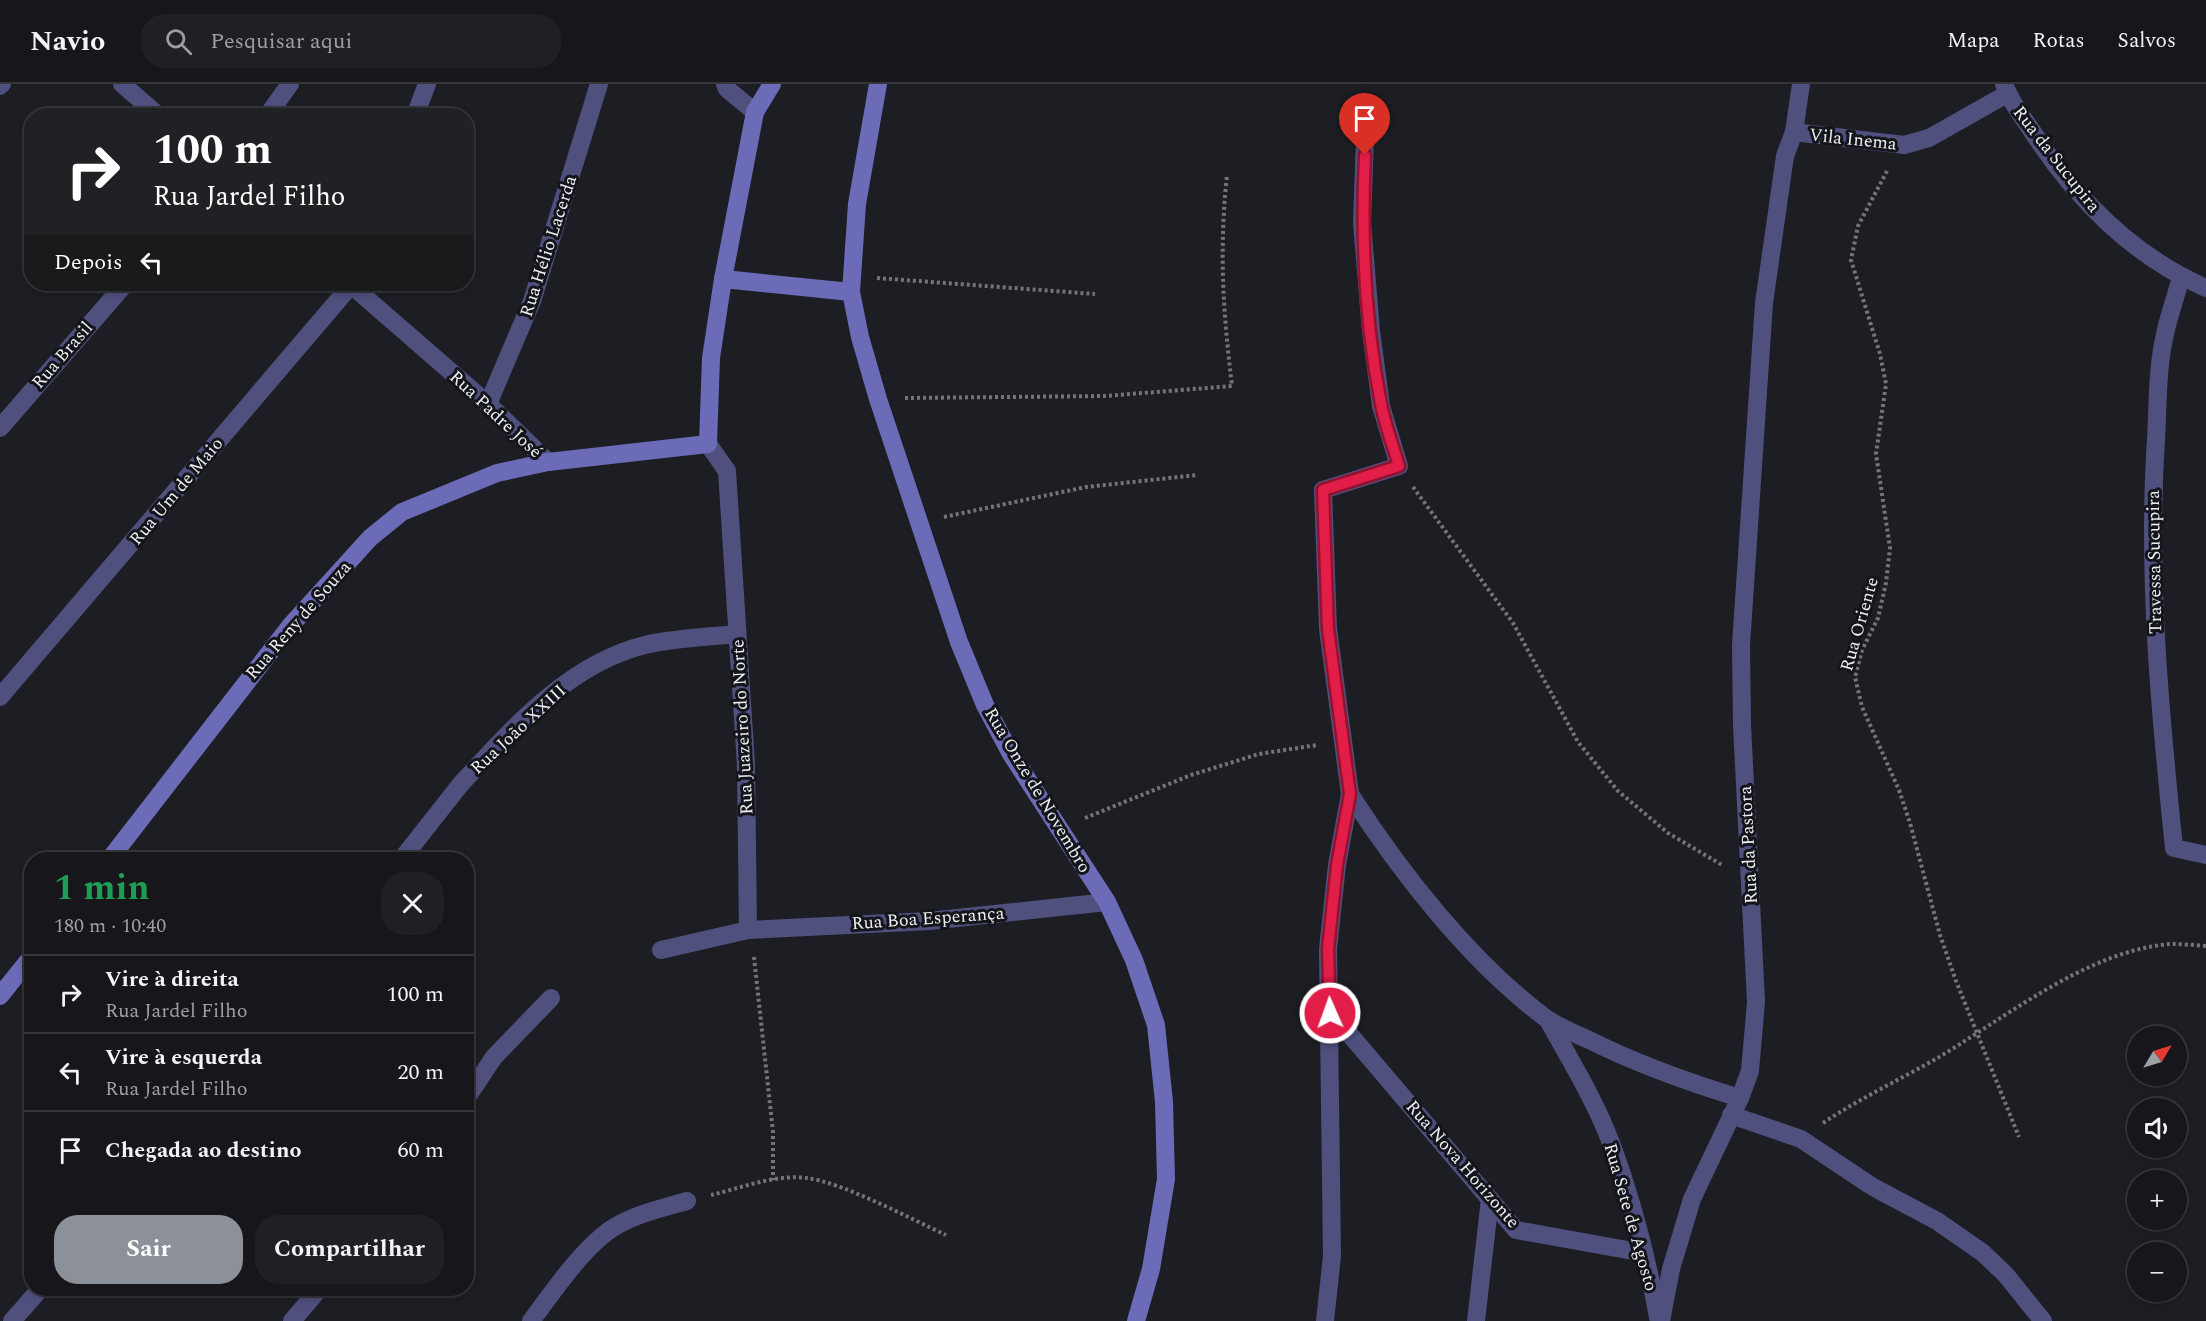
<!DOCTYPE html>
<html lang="pt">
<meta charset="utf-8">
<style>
:root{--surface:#16161b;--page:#1f1f24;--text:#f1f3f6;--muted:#9e9fa3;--line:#35353a;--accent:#8c9099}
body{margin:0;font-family:Spectral,serif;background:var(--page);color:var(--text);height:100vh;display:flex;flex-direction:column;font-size:22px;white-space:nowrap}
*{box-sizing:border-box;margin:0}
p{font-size:20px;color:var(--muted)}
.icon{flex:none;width:33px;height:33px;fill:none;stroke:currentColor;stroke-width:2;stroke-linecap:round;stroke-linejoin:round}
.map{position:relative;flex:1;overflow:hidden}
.details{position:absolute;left:24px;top:768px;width:450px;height:444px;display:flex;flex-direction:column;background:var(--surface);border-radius:24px;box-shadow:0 3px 9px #0003,0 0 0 2px var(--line)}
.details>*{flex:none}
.guide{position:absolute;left:24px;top:24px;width:450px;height:183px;border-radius:24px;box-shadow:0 3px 9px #0003,0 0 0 2px var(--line);background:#202124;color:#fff;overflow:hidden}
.needle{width:39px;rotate:52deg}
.fabs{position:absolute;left:2127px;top:942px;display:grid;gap:12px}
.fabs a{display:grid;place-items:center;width:60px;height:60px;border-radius:50%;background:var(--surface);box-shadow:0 3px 9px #0003,0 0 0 2px var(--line);font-size:30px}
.pin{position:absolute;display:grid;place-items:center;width:51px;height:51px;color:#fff;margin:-62px -26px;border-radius:50% 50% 50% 0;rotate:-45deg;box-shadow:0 0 6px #0007}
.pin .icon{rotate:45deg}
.me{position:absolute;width:66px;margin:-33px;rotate:358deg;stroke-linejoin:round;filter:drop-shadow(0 0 4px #0008)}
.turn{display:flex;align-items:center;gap:21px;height:126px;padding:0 30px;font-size:27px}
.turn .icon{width:78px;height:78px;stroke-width:2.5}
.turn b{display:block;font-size:42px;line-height:51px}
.then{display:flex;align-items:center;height:57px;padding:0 30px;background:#0003;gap:12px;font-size:22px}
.round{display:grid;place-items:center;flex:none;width:63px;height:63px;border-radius:24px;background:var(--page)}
.head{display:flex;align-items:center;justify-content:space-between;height:102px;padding:0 30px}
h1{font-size:36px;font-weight:700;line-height:45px;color:#1e9e55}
.button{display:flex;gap:12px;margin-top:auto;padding:12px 30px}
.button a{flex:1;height:69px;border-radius:24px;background:var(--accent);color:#fff;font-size:24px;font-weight:700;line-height:69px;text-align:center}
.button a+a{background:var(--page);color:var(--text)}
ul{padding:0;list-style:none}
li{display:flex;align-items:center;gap:18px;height:78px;padding:0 30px;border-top:2px solid var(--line)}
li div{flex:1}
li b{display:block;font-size:22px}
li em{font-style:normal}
header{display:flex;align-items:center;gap:36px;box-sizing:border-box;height:84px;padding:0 30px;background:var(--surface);border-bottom:2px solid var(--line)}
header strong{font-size:28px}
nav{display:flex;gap:33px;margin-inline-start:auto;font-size:21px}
.search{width:420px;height:54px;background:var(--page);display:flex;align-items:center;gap:15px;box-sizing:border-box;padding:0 21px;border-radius:24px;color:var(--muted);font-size:22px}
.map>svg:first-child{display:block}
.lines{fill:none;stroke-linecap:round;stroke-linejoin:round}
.path{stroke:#74757a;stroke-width:4;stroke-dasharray:3 3;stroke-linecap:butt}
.lane{stroke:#50507f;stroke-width:18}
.street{stroke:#50507f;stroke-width:18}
.secondary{stroke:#6c6bb7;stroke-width:18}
.route-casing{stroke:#92132f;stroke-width:15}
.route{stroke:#e11d48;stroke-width:10}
.labels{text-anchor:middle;stroke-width:6;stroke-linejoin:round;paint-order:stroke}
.street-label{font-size:18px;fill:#eeeef2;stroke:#14151a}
</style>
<header>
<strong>Navio</strong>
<div class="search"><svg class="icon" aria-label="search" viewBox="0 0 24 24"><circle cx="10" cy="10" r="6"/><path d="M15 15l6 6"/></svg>Pesquisar aqui</div>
<nav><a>Mapa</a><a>Rotas</a><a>Salvos</a></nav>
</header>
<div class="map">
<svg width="2206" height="1237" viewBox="0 0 2206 1237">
<rect width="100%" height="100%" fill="#1d1e24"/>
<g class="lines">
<g class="path">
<polyline points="1887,87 1858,142 1851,176 1880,270 1886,300 1876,370 1890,464 1886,499 1878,534 1862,566 1855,593 1862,623 1899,706 1910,739 1940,851 1956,897 2019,1053"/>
<polyline points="877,194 1095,210"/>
<path d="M905,314L1105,312L1232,302C1223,228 1219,166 1227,91"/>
<polyline points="1413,403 1513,539 1578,658 1618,707 1668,749 1722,781"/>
<polyline points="944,433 1086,403 1197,391"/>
<polyline points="1085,734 1191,691 1259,670 1317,661"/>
<polyline points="754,873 773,1048 773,1096"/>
<path d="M1823,1039C1859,1015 1897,997 1934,976C2004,935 2086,867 2170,860C2181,860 2194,861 2206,862"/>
<path d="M711,1111C741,1104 776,1090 806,1094C842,1098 911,1135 946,1151"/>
</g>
<g class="lane">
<polyline points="267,32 290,0"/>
<path d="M2181,193C2176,212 2169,231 2165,250C2157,284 2158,320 2156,355C2147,492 2160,628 2174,764L2206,771"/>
<polyline points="1323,406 1399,382 1381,322 1371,247 1362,139 1366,26"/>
<path d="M460,701C512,645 568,580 645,561C675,554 707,553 737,550"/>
<polyline points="661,866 748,846"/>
<polyline points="1740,1014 1750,987 1756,918 1742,641 1741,561 1764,219 1785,72 1794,48"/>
<polyline points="1731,1031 1801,1055 1873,1103 1937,1137 1983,1169 2006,1191 2043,1237"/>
</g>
<g class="street">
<polyline points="122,0 159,32"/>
<polyline points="725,0 727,5 755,28"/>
<polyline points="1801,0 1794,48 1904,61 1929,54 2007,10"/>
<path d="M2004,0C2010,17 2022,32 2032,47C2075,114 2133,172 2206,204"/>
<polyline points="0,2 2,0"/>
<polyline points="415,32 427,0"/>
<polyline points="350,200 488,320 548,378"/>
<polyline points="488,320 532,217 599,0"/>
<polyline points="0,344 125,200"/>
<polyline points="708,360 727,387 746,681 748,846 929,837 1107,818"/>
<polyline points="1323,406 1328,545 1350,710 1337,781 1328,865 1332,1172 1325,1237"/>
<polyline points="0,613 352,200"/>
<path d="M1350,710C1400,788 1471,879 1547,935C1559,943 1574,949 1587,955C1637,980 1687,998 1740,1014L1692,1115L1671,1185L1661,1237"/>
<polyline points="401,776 460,701"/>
<path d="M1548,936C1570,976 1595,1016 1611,1059C1632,1115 1647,1174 1658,1233"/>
<polyline points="1346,946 1516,1146 1644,1169"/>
<polyline points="466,1015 494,973 551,914"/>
<polyline points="12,1237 41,1204"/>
<polyline points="292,1237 320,1204"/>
<path d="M531,1237C553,1208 574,1176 602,1152C625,1132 659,1125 687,1117"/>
<polyline points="1476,1237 1490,1115"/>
</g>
<g class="secondary">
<polyline points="878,0 857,120 851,208 860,253 878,315 959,558 985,621 1011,670 1107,818 1134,876 1156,941 1164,1018 1166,1095 1151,1185 1136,1237"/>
<polyline points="723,195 851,208"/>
<polyline points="109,776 291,541 370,454 402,428 497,389 548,378 708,360 711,274 723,195 755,28 772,0"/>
<polyline points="0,912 32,872"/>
</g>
</g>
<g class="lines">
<defs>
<path id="route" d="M1330,929L1328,865L1337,781L1350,710L1328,545L1323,406L1399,382C1393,362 1385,341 1381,320C1365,239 1361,154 1365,71"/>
</defs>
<use href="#route" class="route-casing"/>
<use href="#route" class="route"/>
</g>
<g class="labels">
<g class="street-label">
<text transform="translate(1853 55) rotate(6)" y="6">Vila Inema</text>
<text transform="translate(2057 75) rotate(52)" y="6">Rua da Sucupira</text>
<text transform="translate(548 162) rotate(-72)" y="6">Rua Hélio Lacerda</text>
<text transform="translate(62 271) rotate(-49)" y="6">Rua Brasil</text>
<text transform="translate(496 330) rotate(43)" y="6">Rua Padre José</text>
<text transform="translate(176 407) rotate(-50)" y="6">Rua Um de Maio</text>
<text transform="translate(2154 478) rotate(-91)" y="6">Travessa Sucupira</text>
<text transform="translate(298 536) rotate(-49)" y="6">Rua Reny de Souza</text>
<text transform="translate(1859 540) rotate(-74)" y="6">Rua Oriente</text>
<text transform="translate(742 643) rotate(-93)" y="6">Rua Juazeiro do Norte</text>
<text transform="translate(518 645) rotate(-43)" y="6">Rua João XXIII</text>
<text transform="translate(1038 706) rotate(59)" y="6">Rua Onze de Novembro</text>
<text transform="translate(1748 761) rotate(-93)" y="6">Rua da Pastora</text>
<text transform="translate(928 834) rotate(-4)" y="6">Rua Boa Esperança</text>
<text transform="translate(1463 1080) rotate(49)" y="6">Rua Nova Horizonte</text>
<text transform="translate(1631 1133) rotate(74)" y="6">Rua Sete de Agosto</text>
</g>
</g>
</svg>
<div class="fabs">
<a><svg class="needle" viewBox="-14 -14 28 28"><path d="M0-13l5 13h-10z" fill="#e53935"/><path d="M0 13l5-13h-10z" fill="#9e9fa3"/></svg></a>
<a><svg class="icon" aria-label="sound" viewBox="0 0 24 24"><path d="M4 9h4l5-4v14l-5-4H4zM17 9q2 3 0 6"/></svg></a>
<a>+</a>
<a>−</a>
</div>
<div class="pin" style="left:1365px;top:71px;background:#d93025"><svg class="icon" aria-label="arrive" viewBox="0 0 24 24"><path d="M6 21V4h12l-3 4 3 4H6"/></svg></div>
<svg class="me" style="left:1330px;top:929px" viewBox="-20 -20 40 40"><circle r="17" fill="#e11d48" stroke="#fff" stroke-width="3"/><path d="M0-11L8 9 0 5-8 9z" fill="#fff"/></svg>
<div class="guide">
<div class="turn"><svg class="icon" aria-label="right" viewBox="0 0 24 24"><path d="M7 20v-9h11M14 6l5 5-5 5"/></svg><div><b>100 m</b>Rua Jardel Filho</div></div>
<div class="then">Depois<svg class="icon" aria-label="left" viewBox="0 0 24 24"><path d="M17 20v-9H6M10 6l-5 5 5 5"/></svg></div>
</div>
<section class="details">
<div class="head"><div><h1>1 min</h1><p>180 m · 10:40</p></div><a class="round"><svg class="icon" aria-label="close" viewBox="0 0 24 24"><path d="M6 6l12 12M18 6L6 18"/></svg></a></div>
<ul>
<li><svg class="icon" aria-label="right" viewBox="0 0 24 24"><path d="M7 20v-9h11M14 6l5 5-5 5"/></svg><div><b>Vire à direita</b><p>Rua Jardel Filho</p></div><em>100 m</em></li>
<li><svg class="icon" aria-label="left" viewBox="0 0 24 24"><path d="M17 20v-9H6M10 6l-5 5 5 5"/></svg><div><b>Vire à esquerda</b><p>Rua Jardel Filho</p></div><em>20 m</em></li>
<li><svg class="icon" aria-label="arrive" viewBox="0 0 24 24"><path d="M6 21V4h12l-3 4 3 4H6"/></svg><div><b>Chegada ao destino</b></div><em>60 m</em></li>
</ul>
<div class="button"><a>Sair</a><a>Compartilhar</a></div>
</section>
</div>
